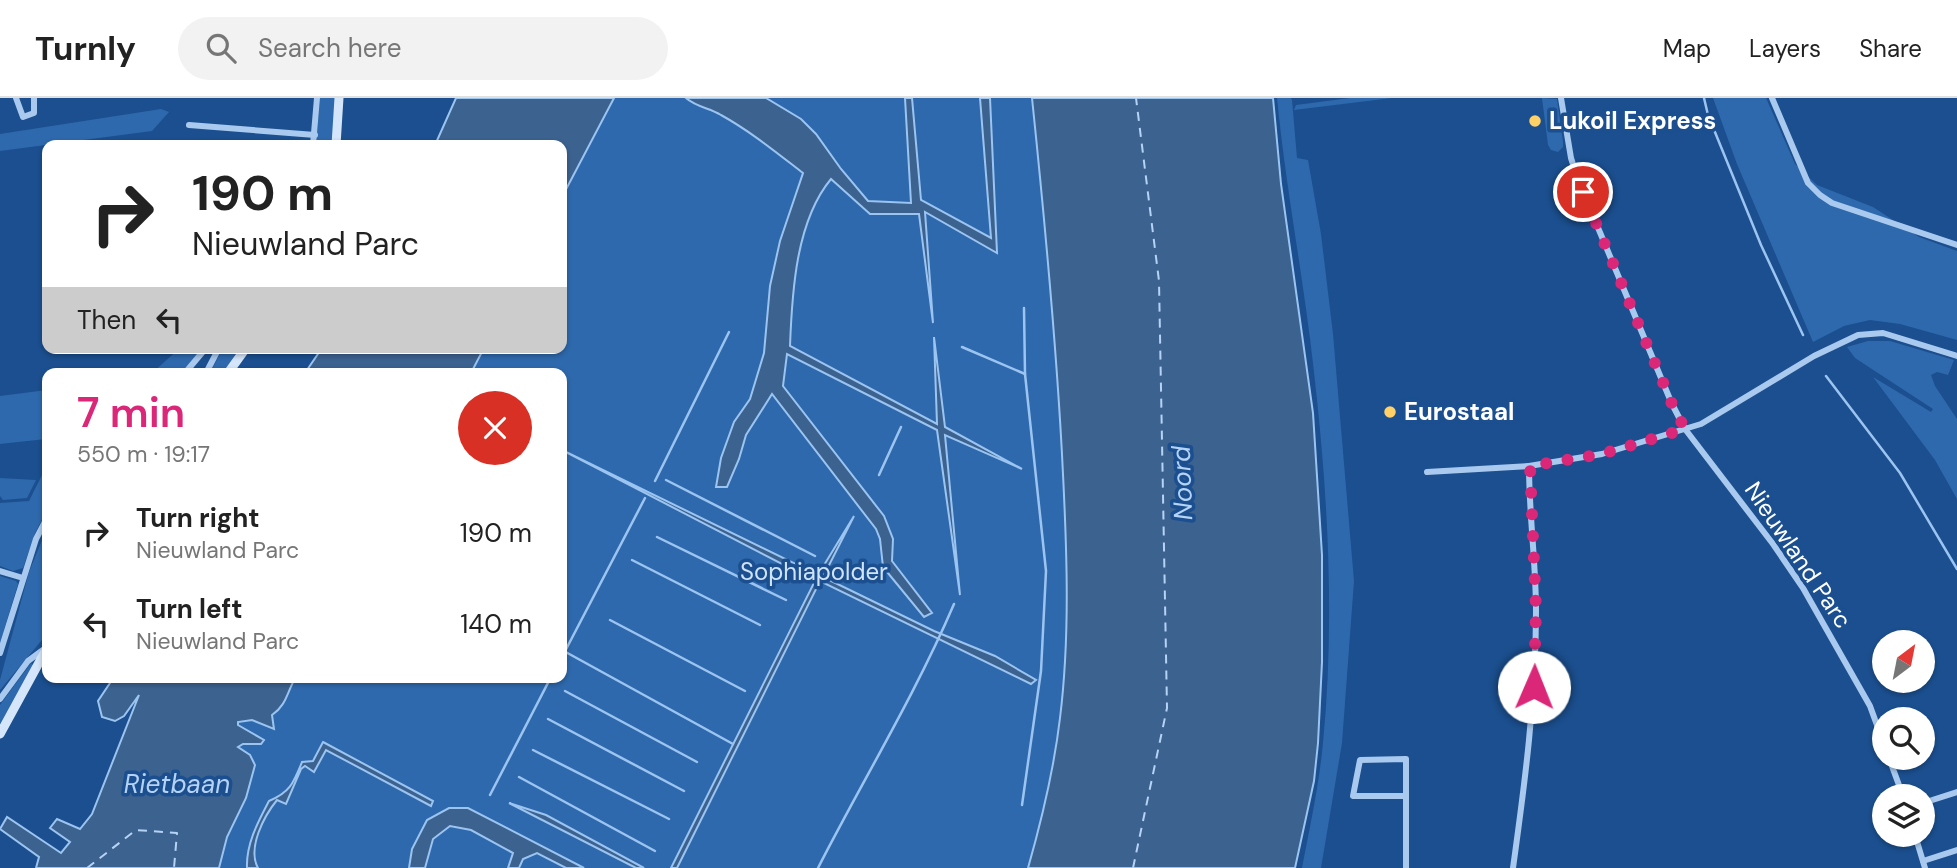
<!DOCTYPE html>
<meta charset="utf-8">
<style>
:root{--surface:#fff;--page:#f2f2f2;--text:#222;--muted:#767676;--line:#e0e0e0;--accent:#db2777}
body{margin:0;font-family:"DM Sans",sans-serif;background:var(--page);color:var(--text);height:100vh;display:flex;flex-direction:column;font-size:26px;white-space:nowrap}
*{box-sizing:border-box;margin:0}
p{font-size:23px;color:var(--muted)}
.icon{flex:none;width:38px;height:38px;fill:none;stroke:currentColor;stroke-width:2;stroke-linecap:round;stroke-linejoin:round}
.map{position:relative;flex:1;overflow:hidden}
.side{position:absolute;left:42px;top:270px;width:525px;height:315px;display:flex;flex-direction:column;background:var(--surface);border-radius:14px;box-shadow:0 2px 5px #0004}
.side>*{flex:none}
.guide{position:absolute;left:42px;top:42px;width:525px;height:214px;border-radius:14px;box-shadow:0 2px 5px #0004;background:#fff;color:var(--text);overflow:hidden}
.needle{width:46px;rotate:32deg}
.tools{position:absolute;left:1872px;top:532px;display:grid;gap:14px}
.tools a{display:grid;place-items:center;width:63px;height:63px;border-radius:50%;background:var(--surface);box-shadow:0 2px 5px #0004;font-size:35px}
.pin{position:absolute;display:grid;place-items:center;width:60px;height:60px;color:#fff;margin:-30px;border:4px solid #fff;border-radius:50%;box-shadow:0 2px 7px #0007}
.me{position:absolute;width:77px;margin:-38px;rotate:1deg;stroke-linejoin:round;filter:drop-shadow(0 0 5px #0008)}
.turn{display:flex;align-items:center;gap:24px;height:147px;padding:0 35px;font-size:32px}
.turn .icon{width:91px;height:91px;stroke-width:2.5}
.turn b{display:block;font-size:49px;line-height:60px}
.then{display:flex;align-items:center;height:66px;padding:0 35px;background:#0003;gap:14px;font-size:26px}
.round{display:grid;place-items:center;flex:none;width:74px;height:74px;border-radius:37px;background:var(--page)}
.overview{display:flex;align-items:center;justify-content:space-between;height:119px;padding:0 35px}
h1{font-size:42px;font-weight:600;line-height:52px;color:var(--accent)}
ul{padding:0;list-style:none}
li{display:flex;align-items:center;gap:21px;height:91px;padding:0 35px}
li div{flex:1}
li b{display:block;font-size:26px}
li em{font-style:normal}
header{display:flex;align-items:center;gap:42px;box-sizing:border-box;height:98px;padding:0 35px;background:var(--surface);border-bottom:2px solid var(--line)}
header strong{font-size:33px}
nav{display:flex;gap:38px;margin-inline-start:auto;font-size:24px}
.search{width:490px;height:63px;background:var(--page);display:flex;align-items:center;gap:18px;box-sizing:border-box;padding:0 24px;border-radius:38px;color:var(--muted);font-size:26px}
.map>svg:first-child{display:block}
.green{fill:#2e69ad}
.water{fill:#3c6290;stroke:#9cc4f0;stroke-width:2}
.lines{fill:none;stroke-linecap:round;stroke-linejoin:round}
.stream{stroke:#9cc4f0;stroke-width:2.5}
.ferry{stroke:#b5d3f5;stroke-width:2;stroke-dasharray:9 7;stroke-linecap:butt}
.street{stroke:#a9c9ee;stroke-width:6}
.secondary{stroke:#d6e6fa;stroke-width:9}
.route{stroke:#db2777;stroke-width:12;stroke-dasharray:0 21.6}
.poi-dot{fill:#ffd166;stroke:#1b4f8f;stroke-width:2.5}
.labels{text-anchor:middle;stroke-width:7;stroke-linejoin:round;paint-order:stroke}
.poi-label{font-size:24px;font-weight:bold;fill:#fff;stroke:#1b4f8f;text-anchor:start}
.street-label{font-size:24px;fill:#fff;stroke:#1b4f8f}
.park-label{font-size:24px;fill:#cfe3fa;stroke:#1b4f8f}
.water-label{font-size:26px;font-style:italic;fill:#b5d3f5;stroke:#1b4f8f}
</style>
<header>
<strong>Turnly</strong>
<div class="search"><svg class="icon" aria-label="search" viewBox="0 0 24 24"><circle cx="10" cy="10" r="6"/><path d="M15 15l6 6"/></svg>Search here</div>
<nav><a>Map</a><a>Layers</a><a>Share</a></nav>
</header>
<div class="map">
<svg width="1957" height="770" viewBox="0 0 1957 770">
<rect width="100%" height="100%" fill="#1b4f8f"/>
<g class="green">
<polygon points="320,0 335,0 333,47 316,47"/>
<path d="M614,0H1032C1045,125 1057,250 1063,376C1067,456 1070,539 1060,620C1054,671 1042,721 1028,770H219L250,657L238,649L243,646L252,647L264,643L238,627V624L252,622L274,631L272,616L278,613L296,579H562V275H471L484,250H562V99Z"/>
<path d="M1277,0H1291L1292,2L1297,60L1308,62L1321,136L1333,236L1354,483L1342,645L1321,770H1302C1310,728 1319,687 1323,645C1335,522 1328,396 1314,274C1304,182 1286,92 1277,0Z"/>
<polygon points="1350,0 1392,0 1294,12 1296,7"/>
<polygon points="1542,0 1557,1 1563,44 1563,49 1558,54 1551,52 1548,47"/>
<polygon points="1713,0 1766,0 1795,66 1817,87 1873,109 1919,139 1957,153 1957,242 1900,226 1870,222 1844,228 1813,244 1737,66"/>
<polygon points="161,11 169,14 152,33 0,53 0,36"/>
<polygon points="1868,243 1890,243 1954,262 1948,277 1937,274 1931,277 1935,288 1957,321 1957,401 1935,362 1873,279 1931,314 1933,311 1855,260 1847,249"/>
<polygon points="180,250 202,250 182,275 152,275"/>
<polygon points="223,250 241,250 223,275 210,275"/>
<polygon points="47,292 46,341 0,346 0,298"/>
<polygon points="47,367 47,412 35,435 23,470 13,473 0,468 0,405 29,403"/>
<polygon points="0,380 36,382 27,400 3,402 0,398"/>
<polygon points="47,430 47,536 0,592 0,582 29,474"/>
<polygon points="0,478 16,483 18,486 0,545"/>
<polygon points="31,565 33,567 0,626 0,607"/>
</g>
<g class="water">
<polygon points="456,0 614,0 562,99 562,47 435,47"/>
<path d="M686,0H766L801,21L816,36L841,71L868,103L911,105L905,0H912L921,102L991,140L980,0H990L997,155L925,114L933,225L919,116H870L831,81C796,123 792,194 790,248L937,326L934,239L945,329L1022,371L945,337L960,497L937,332L787,256L783,288L884,418L893,441L892,463L932,515L924,519L883,469L880,441L876,431L772,296L746,337L739,361L727,389H716L721,360L734,324L750,301L764,255L770,188L780,143L803,75C777,55 750,33 721,17C710,10 696,9 686,0Z"/>
<path d="M1032,0H1273L1281,86L1313,315L1322,457V564L1318,645L1314,683L1295,770H1028C1042,721 1054,671 1060,620C1070,539 1067,456 1063,376C1057,250 1045,125 1032,0Z"/>
<polygon points="322,250 484,250 471,275 305,275"/>
<polygon points="562,352 818,477 854,418 823,479 934,533 995,558 1036,582 1031,586 820,483 677,770 671,770 815,483"/>
<path d="M114,579H296C287,593 287,607 272,617L274,631L252,622L238,624V627L264,642L261,646H243L238,649L250,657L255,667L246,700L227,739L219,770H36L39,759L0,731L7,719L61,755L70,744L50,730L57,721L80,731L92,716L139,597L124,618L115,623L102,619L98,603Z"/>
<path d="M323,644L433,703L431,708L326,652L314,674L305,668L301,671L286,706L277,702C264,718 247,750 258,770H247C246,746 258,724 269,703C290,694 293,686 302,664L313,663Z"/>
<polygon points="509,705 546,717 644,770 636,770"/>
<polygon points="449,710 468,710 584,770 566,770 537,755 523,761 519,770 508,770 513,755 471,732 450,728 433,741 425,770 409,770 412,751 427,722"/>
</g>
<g class="lines">
<g class="stream">
<polyline points="1704,0 1708,17 1761,147 1803,237"/>
<polyline points="962,249 1025,276"/>
<polyline points="1826,278 1900,375 1957,471"/>
<polyline points="879,377 901,329"/>
<polyline points="666,382 815,458"/>
<polyline points="655,383 729,234"/>
<polyline points="657,439 786,502"/>
<polyline points="632,462 760,527"/>
<polyline points="610,522 745,593"/>
<polyline points="562,552 733,646"/>
<polyline points="562,559 645,400"/>
<polyline points="565,593 697,664"/>
<polyline points="548,621 684,693"/>
<polyline points="533,652 669,721"/>
<polyline points="519,679 655,753"/>
<polyline points="490,697 551,579"/>
<polyline points="1022,707 1041,573 1046,473 1025,276 1024,210"/>
<path d="M818,770C863,682 915,597 954,506"/>
</g>
<g class="ferry">
<polyline points="87,770 136,732 177,735 174,770"/>
<polyline points="1133,770 1167,610 1159,183 1136,0"/>
</g>
<g class="street">
<polyline points="16,0 23,19 34,15 34,0"/>
<polyline points="1561,0 1571,60 1578,82 1672,306 1685,331 1773,446 1803,490 1870,608 1885,649"/>
<polyline points="1772,0 1808,85 1820,97 1832,105 1957,147"/>
<polyline points="189,27 315,37"/>
<polyline points="313,47 317,0"/>
<polyline points="185,275 206,250"/>
<polyline points="206,275 219,250"/>
<polyline points="1427,374 1529,368"/>
<polyline points="0,473 23,480"/>
<polyline points="0,555 36,441 47,420"/>
<polyline points="0,601 28,563 47,549"/>
<polyline points="1889,660 1903,698"/>
<polyline points="1923,705 1957,694"/>
<polyline points="1915,737 1925,770"/>
<polyline points="1923,763 1957,752"/>
<polyline points="1406,770 1406,661 1360,662 1353,698 1406,698"/>
<path d="M1513,770C1525,684 1536,600 1536,513C1536,465 1529,417 1529,368L1602,356L1701,326L1814,258L1858,237L1883,235L1957,258"/>
</g>
<g class="secondary">
<polyline points="336,47 339,0"/>
<polyline points="228,275 246,250"/>
<polyline points="0,636 47,550"/>
</g>
</g>
<g class="lines">
<polyline class="route" points="1534,589 1536,511 1530,368 1602,356 1685,331 1672,306 1583,94"/>
</g>
<g class="poi-dot">
<circle cx="1535" cy="23" r="7"/>
<circle cx="1390" cy="314" r="7"/>
</g>
<g class="labels">
<g class="poi-label">
<text x="1549" y="31">Lukoil Express</text>
<text x="1404" y="322">Eurostaal</text>
</g>
<g class="street-label">
<text transform="translate(1798 457) rotate(56)" y="8">Nieuwland Parc</text>
</g>
<g class="park-label">
<text x="814" y="482">Sophiapolder</text>
</g>
<g class="water-label">
<text transform="translate(1182 385) rotate(-92)" y="9">Noord</text>
<text x="177" y="695">Rietbaan</text>
</g>
</g>
</svg>
<div class="tools">
<a><svg class="needle" viewBox="-14 -14 28 28"><path d="M0-13l5 13h-10z" fill="#e53935"/><path d="M0 13l5-13h-10z" fill="#767676"/></svg></a>
<a><svg class="icon" aria-label="search" viewBox="0 0 24 24"><circle cx="10" cy="10" r="6"/><path d="M15 15l6 6"/></svg></a>
<a><svg class="icon" aria-label="layers" viewBox="0 0 24 24"><path d="M12 4l9 5-9 5-9-5zM3 14l9 5 9-5"/></svg></a>
</div>
<div class="pin" style="left:1583px;top:94px;background:#d93025"><svg class="icon" aria-label="arrive" viewBox="0 0 24 24"><path d="M6 21V4h12l-3 4 3 4H6"/></svg></div>
<svg class="me" style="left:1534px;top:589px" viewBox="-20 -20 40 40"><circle r="19" fill="#fff"/><path d="M0-13L10 11 0 6-10 11z" fill="#db2777"/></svg>
<div class="guide">
<div class="turn"><svg class="icon" aria-label="right" viewBox="0 0 24 24"><path d="M7 20v-9h11M14 6l5 5-5 5"/></svg><div><b>190 m</b>Nieuwland Parc</div></div>
<div class="then">Then<svg class="icon" aria-label="left" viewBox="0 0 24 24"><path d="M17 20v-9H6M10 6l-5 5 5 5"/></svg></div>
</div>
<section class="side">
<div class="overview"><div><h1>7 min</h1><p>550 m · 19:17</p></div><a class="round" style="background:#d93025;color:#fff"><svg class="icon" aria-label="close" viewBox="0 0 24 24"><path d="M6 6l12 12M18 6L6 18"/></svg></a></div>
<ul>
<li><svg class="icon" aria-label="right" viewBox="0 0 24 24"><path d="M7 20v-9h11M14 6l5 5-5 5"/></svg><div><b>Turn right</b><p>Nieuwland Parc</p></div><em>190 m</em></li>
<li><svg class="icon" aria-label="left" viewBox="0 0 24 24"><path d="M17 20v-9H6M10 6l-5 5 5 5"/></svg><div><b>Turn left</b><p>Nieuwland Parc</p></div><em>140 m</em></li>
</ul>
</section>
</div>
